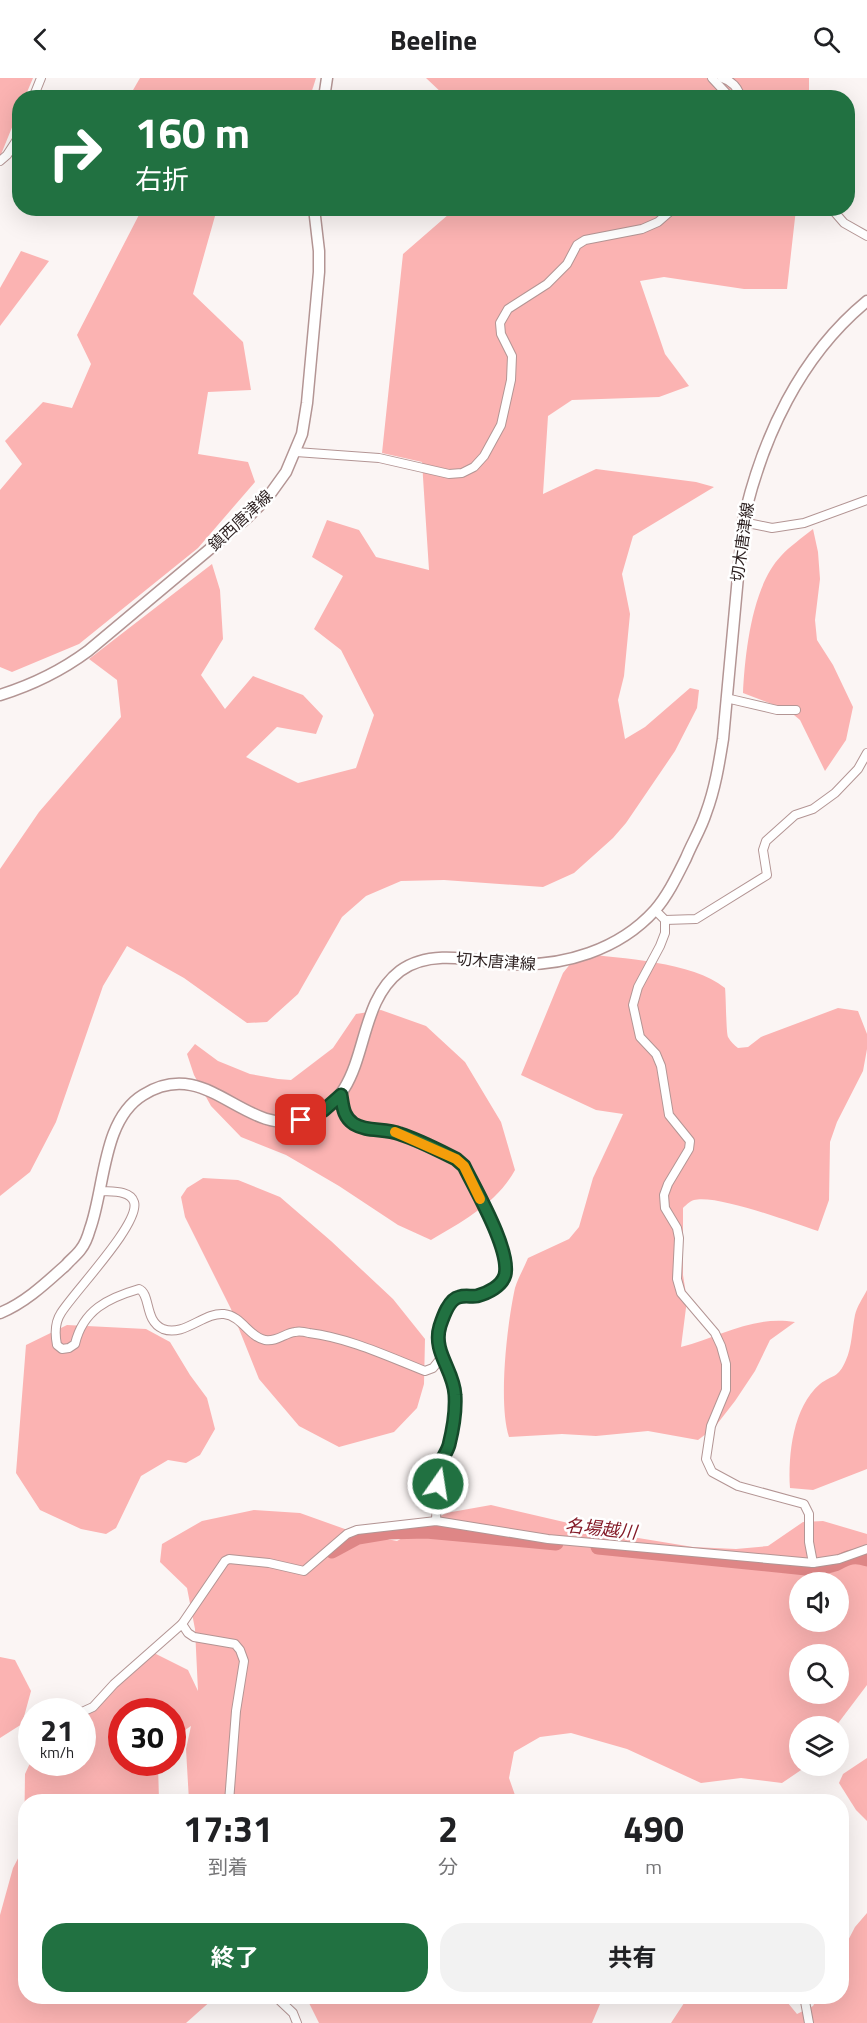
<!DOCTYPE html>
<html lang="ja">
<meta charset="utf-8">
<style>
:root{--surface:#fff;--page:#f2f2f2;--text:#202124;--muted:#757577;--accent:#217141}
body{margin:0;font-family:"Titillium Web","Noto Sans JP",sans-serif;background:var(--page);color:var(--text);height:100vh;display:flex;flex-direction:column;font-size:22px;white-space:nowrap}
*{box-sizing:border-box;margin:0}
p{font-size:20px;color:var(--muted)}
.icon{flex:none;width:33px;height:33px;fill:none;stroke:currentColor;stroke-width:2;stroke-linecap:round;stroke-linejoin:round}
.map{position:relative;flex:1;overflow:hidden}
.side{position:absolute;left:18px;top:1716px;width:831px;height:210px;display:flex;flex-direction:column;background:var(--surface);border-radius:24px;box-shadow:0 6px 24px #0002}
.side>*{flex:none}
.hud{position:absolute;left:12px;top:12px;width:843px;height:126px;border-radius:24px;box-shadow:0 6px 24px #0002;background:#217141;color:#fff;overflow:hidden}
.buttons{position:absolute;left:789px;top:1494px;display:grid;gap:12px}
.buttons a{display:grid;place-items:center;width:60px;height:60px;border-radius:50%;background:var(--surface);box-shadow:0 6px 24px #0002;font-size:30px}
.speed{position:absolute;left:18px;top:1620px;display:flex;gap:12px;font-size:30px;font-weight:700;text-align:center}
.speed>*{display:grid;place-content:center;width:78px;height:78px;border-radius:50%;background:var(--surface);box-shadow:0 6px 24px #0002;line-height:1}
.speed small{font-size:15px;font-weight:400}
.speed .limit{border:9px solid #d22;background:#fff;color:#111}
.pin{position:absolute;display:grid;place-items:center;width:51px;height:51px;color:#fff;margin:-26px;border-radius:12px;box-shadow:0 3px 9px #0006}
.me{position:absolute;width:66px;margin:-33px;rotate:13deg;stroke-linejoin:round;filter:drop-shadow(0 0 4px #0008)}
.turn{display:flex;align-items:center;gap:21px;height:126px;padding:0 24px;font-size:27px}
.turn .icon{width:78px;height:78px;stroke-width:2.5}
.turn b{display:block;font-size:42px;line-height:51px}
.eta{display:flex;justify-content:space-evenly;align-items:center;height:102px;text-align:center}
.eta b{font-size:36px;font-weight:700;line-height:42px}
.button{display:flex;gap:12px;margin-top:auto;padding:12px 24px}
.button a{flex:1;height:69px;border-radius:24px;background:var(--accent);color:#fff;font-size:24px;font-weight:700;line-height:69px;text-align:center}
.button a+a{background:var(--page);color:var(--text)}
header{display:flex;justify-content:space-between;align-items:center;height:78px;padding:0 24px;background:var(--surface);font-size:27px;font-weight:700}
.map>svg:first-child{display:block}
.green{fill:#fbb3b2;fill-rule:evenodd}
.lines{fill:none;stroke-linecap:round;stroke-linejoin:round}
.river{stroke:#de8686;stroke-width:15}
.minor-casing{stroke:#b39594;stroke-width:10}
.major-casing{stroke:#b39594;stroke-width:13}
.minor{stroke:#fff;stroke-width:8}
.major{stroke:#fff;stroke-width:10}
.route-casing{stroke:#15492a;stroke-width:15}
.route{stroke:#217141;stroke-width:10}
.slow{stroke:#f59e0b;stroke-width:10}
.labels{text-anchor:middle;stroke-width:5;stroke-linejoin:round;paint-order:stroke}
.street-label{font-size:16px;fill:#2b1f1f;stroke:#fff}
.water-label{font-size:18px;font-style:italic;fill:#841b28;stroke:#fff}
</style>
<header><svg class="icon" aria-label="back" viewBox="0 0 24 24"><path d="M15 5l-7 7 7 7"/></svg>Beeline<svg class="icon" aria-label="search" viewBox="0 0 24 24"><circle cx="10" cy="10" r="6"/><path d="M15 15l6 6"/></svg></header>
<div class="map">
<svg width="867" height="1945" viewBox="0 0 867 1945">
<rect width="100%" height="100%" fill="#fbf5f4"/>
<g class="green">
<polygon points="0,0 33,0 25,19 20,20 19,32 0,79"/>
<polygon points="140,0 316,0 310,19 129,19"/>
<polygon points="426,0 809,0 809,19 445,19 444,17"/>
<polygon points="142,131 217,131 193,216 243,264 251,312 208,314 198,376 248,384 255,404 198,470 79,566 12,594 0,589 0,412 22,386 5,363 43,324 72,330 91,286 77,257"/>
<polygon points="449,131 796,131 787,211 744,211 664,199 640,203 665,276 689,308 659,319 572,322 548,338 543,416 596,391 696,404 714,409 633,458 622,496 630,536 624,598 618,622 625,661 645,649 690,610 699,612 697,630 675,673 626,745 613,760 574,795 543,809 444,802 401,803 366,818 342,839 298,916 267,944 247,945 184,900 127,868 103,908 56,1044 30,1094 0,1118 0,791 39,734 121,639 117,602 89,581 212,486 220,512 223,561 201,597 225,631 253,598 303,617 323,638 316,656 277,649 246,679 298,705 356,690 374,637 341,572 314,551 343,498 312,479 327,442 359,452 376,479 429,492 422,384 382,375 403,176 449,136"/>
<polygon points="21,173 49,183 0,248 0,210"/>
<path d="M813,451L818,474L820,501L815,542L817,562L833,587L853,629L846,662L825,693L800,642L788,632L743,615C745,575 752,508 781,478C790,468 802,460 813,451Z"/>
<path d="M579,875C622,881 692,883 725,910C726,918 726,954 728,959C731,964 734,967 738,970L748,969L761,959L838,930L858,933L867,956V971L863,993L837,1044L830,1064L829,1122L818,1153C793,1145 717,1116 694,1122C690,1123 686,1127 683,1130V1197L687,1222L681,1269C720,1259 753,1237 795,1244L770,1262L755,1293L735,1323L714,1350L698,1362L648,1353L596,1358L562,1356L509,1359C498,1325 507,1246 515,1210C518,1200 524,1190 528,1180L569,1161L579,1149L593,1100L623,1036L596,1032L521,997L563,895Z"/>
<path d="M381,932L426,948L465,984L501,1044L515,1092C497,1125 463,1143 431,1162L398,1147L339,1108L286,1077L241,1059L211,1028L194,997L187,976L195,966L218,983L250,996L278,1001L291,1002L333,970L356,936Z"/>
<polygon points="203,1100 238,1102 280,1119 331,1163 393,1221 425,1261 424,1306 417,1330 394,1354 339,1369 299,1348 259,1301 231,1231 185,1139 181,1119 187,1110"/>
<path d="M867,1212V1391L813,1412L790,1410C788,1376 793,1329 820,1306C833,1296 838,1301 846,1282C852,1269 852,1251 855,1237C857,1228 863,1220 867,1212Z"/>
<polygon points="67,1247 146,1251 170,1264 190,1297 207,1320 215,1351 200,1377 186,1385 168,1382 141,1398 116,1450 106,1456 81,1451 40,1432 16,1395 26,1267"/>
<path d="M491,1427L620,1457L693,1469L736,1471L768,1468L803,1444L823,1443L867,1456V1607L836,1648H800V1688H807L782,1705L741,1700L701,1705L627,1671L571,1655L540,1659L514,1674L509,1700L516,1720L525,1723H189L186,1671L191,1648L173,1660L172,1634H122V1684L158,1685L159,1723L26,1724V1918H211L213,1921L186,1945H0V1837L13,1790L24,1769L25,1696L31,1683L82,1684L83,1636L150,1573L188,1592L198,1613L195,1551L187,1510L160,1484L162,1466L202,1443L254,1432L300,1435L356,1455L397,1463L446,1435ZM800,1504H838V1544H800ZM800,1576H838V1616H800Z"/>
<polygon points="0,1579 15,1582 31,1613 22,1646 0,1660"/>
<polygon points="867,1680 867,1743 856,1732 839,1705 843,1696"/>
<polygon points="867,1835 867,1945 671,1945 688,1919 783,1919 797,1936 813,1928 818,1919 842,1918 842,1874 855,1849"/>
<polygon points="306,1919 603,1919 592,1945 319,1945"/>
</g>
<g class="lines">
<g class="river">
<path d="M598,1469L816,1491C822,1489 829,1488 835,1486C847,1480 853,1476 867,1481"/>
<polyline points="332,1473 358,1459 388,1454 426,1453 556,1465"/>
</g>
<defs>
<g id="minor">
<polyline points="712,0 726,15 727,20"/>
<path d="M722,0C732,3 738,9 741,20"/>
<polyline points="33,20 41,0"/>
<polyline points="0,83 7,77 20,57"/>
<polyline points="792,130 794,130"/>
<polyline points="831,130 844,145 867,158"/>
<polyline points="296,374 379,380 449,396 462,395 474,389 484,378 501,347 511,302 512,278 501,256 500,245 508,231 547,206 567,186 577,167 585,162 642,151 658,144 674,130"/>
<polyline points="743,444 772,450 804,445 867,422"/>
<polyline points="726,620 777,632 796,632"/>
<polyline points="655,832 665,842 665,855 660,868 638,909 633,927 640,959 656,976 661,988 669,1037 690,1063 689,1071 668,1106 664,1117 665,1130 677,1150 679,1160 677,1201 681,1215 715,1255 721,1268 726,1286 726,1312 711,1348 706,1381 712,1394 738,1408 804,1426 809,1436 809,1464 813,1485"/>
<polyline points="665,842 696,841 767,797 763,772 766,763 795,737 813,731 835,715 858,691 867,675"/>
<path d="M341,1017C343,1028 343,1039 354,1046C367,1054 385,1051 400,1056C419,1062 438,1073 456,1081L464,1087C477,1114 505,1159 506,1188C506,1205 493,1214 477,1218C470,1219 461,1217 455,1221C448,1225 437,1253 437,1262C437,1281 454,1297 455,1318C456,1334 454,1352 449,1367C447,1375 441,1381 440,1388C436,1405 437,1425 436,1443"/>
<path d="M101,1113C111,1114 130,1112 134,1124C141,1145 73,1215 61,1235C55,1244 55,1257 57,1267L62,1271L69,1270L75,1266C83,1232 108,1220 139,1211C151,1216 144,1243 163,1251C184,1259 204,1234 224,1236C242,1238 249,1259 265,1262C277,1264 285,1255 295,1254C299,1253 305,1254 309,1255C349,1260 387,1278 425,1293L433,1290L441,1280"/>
<polyline points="82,1634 93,1629 114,1606 182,1546"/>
<polyline points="26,1649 32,1652"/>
<polyline points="229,1724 236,1633 244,1583 240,1572 235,1566 194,1559 188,1555 182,1546 225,1483 229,1481 269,1485 304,1493 347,1456 357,1452 436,1443 548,1461 813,1485 839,1481 867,1471"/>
<polyline points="275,1918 293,1935 297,1945"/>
<polyline points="804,1918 809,1945"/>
</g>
<g id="major">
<polyline points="324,20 327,0"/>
<path d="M0,617C32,607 61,593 88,573L248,439L268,419L286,394L302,356L307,325L319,194V173L314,130"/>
<path d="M0,1235C25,1225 46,1205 66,1187C70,1182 77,1177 81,1171C85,1166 88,1158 90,1151C105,1110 102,1042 143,1017C207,977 243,1058 302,1042C375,1021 349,932 400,893C431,870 476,883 511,886C563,889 619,872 655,832C668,817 677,798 686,780C692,765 701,751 706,735C715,711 719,686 723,661L743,444C762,360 800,278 867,223"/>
</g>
</defs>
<use href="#minor" class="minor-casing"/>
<use href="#major" class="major-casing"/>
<use href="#minor" class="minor"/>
<use href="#major" class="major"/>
</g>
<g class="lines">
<defs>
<path id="route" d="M301,1042L324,1032L341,1017C343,1028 343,1039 354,1046C367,1054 385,1050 400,1056C419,1062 438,1072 456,1081L464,1088C475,1111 511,1172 505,1197C502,1208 488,1215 477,1218C472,1219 465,1217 459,1219C449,1221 443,1239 440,1248C432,1274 454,1292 455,1317C456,1333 453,1351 449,1367C447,1374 442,1380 440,1387C438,1393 439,1400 438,1406"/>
</defs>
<use href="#route" class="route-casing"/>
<use href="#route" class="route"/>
<polyline class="slow" points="395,1054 456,1081 464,1088 480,1121"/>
</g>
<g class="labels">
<g class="street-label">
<text transform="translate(240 442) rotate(-43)" y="6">鎮西唐津線</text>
<text transform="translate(742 464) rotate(-82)" y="6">切木唐津線</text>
<text transform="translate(496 883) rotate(4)" y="6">切木唐津線</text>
</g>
<g class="water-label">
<text transform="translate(601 1451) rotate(6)" y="6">名場越川</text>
</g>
</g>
</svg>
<div class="buttons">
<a><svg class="icon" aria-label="sound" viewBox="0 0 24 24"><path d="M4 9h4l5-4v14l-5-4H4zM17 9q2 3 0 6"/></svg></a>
<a><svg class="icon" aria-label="search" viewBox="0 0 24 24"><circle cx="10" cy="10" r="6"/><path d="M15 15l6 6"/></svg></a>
<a><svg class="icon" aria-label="layers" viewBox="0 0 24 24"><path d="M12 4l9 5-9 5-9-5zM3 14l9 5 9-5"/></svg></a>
</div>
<div class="speed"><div>21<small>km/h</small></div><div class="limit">30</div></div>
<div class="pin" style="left:301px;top:1042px;background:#d93025"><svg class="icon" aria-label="arrive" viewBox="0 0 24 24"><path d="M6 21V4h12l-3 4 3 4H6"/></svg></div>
<svg class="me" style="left:438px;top:1406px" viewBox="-20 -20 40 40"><circle r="17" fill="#217141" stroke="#fff" stroke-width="3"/><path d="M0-11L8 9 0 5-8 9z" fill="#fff"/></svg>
<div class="hud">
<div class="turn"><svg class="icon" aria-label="right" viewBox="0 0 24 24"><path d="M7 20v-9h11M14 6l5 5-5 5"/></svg><div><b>160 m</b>右折</div></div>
</div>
<section class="side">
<div class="eta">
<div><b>17:31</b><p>到着</p></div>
<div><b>2</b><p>分</p></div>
<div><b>490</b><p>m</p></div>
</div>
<div class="button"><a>終了</a><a>共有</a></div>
</section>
</div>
